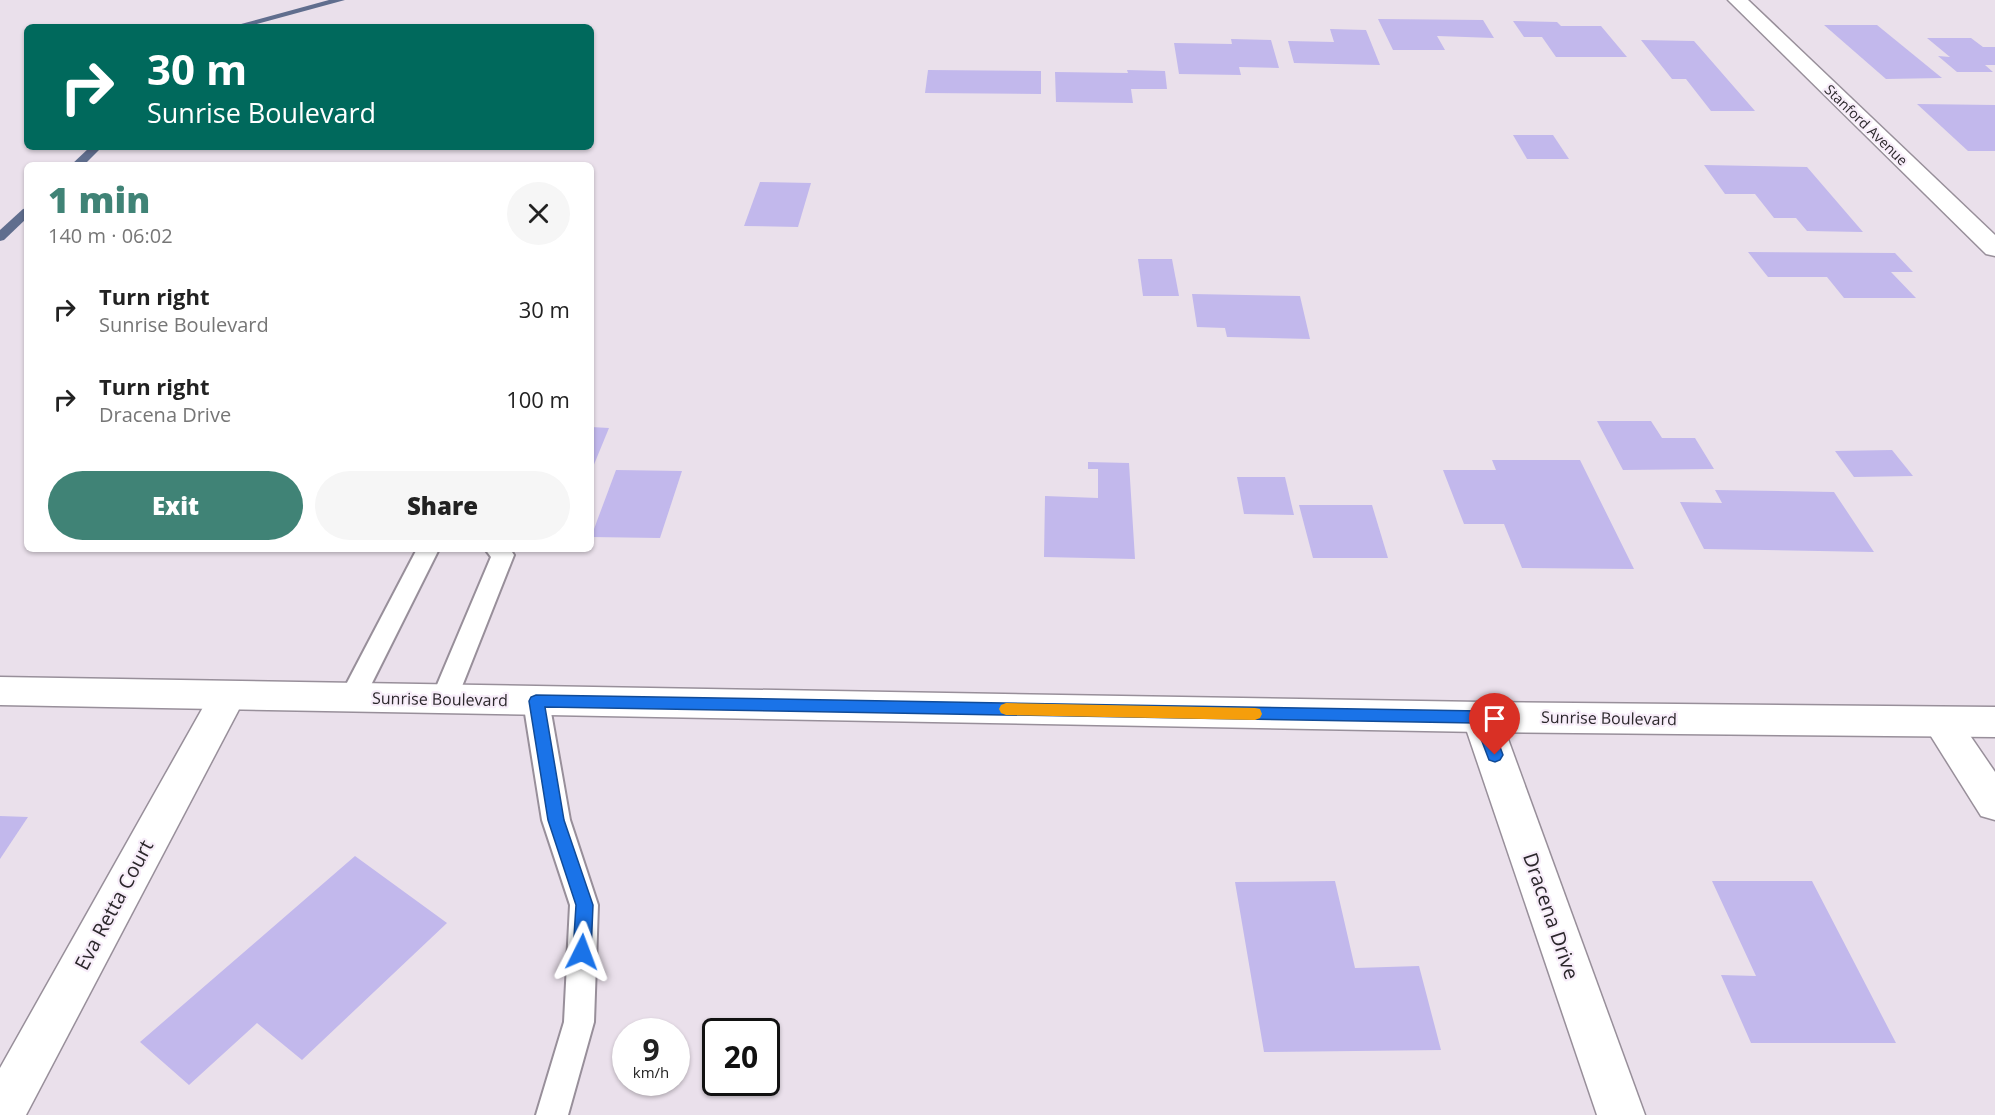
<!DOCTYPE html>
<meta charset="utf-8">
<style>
:root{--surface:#fff;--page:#f6f6f6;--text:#222;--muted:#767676;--accent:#408376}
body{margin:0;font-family:"Open Sans",sans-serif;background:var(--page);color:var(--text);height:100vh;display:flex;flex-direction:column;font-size:22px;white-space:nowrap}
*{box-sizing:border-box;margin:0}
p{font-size:20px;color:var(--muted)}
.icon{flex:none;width:33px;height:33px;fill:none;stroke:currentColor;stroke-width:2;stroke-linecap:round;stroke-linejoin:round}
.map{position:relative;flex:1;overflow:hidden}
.details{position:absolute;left:24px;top:162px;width:570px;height:390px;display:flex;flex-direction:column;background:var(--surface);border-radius:9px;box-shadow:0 2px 4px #0004}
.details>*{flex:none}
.hud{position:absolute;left:24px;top:24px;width:570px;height:126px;border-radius:9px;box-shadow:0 2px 4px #0004;background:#00695c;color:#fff;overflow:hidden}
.speed{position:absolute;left:612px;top:1018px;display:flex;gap:12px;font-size:30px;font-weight:700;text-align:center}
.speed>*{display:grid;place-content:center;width:78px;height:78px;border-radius:50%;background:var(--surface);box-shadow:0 2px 4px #0004;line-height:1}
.speed small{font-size:15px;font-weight:400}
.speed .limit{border:3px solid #111;border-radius:9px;background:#fff;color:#111}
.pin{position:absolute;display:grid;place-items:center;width:51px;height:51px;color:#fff;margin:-62px -26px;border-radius:50% 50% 50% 0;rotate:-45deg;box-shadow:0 0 6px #0007}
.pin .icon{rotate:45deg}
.me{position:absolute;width:66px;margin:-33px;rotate:3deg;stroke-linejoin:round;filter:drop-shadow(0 0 4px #0008)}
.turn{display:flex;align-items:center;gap:21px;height:126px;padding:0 24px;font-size:27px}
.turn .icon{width:78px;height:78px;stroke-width:2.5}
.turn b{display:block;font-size:42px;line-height:51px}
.round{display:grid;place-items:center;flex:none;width:63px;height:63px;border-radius:32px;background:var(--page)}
.overview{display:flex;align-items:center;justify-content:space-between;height:102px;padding:0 24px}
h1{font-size:36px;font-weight:800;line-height:45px;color:var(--accent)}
.primary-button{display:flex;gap:12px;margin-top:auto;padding:12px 24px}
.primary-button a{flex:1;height:69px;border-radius:36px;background:var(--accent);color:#fff;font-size:24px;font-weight:800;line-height:69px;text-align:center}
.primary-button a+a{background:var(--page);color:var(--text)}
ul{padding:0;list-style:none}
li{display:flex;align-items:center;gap:18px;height:90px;padding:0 24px}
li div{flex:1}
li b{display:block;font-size:22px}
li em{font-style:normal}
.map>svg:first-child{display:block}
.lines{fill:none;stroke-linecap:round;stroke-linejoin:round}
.stream{fill:#606e8e;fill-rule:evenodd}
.building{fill:#c2b8ec}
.service-casing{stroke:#988f9a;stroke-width:4}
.minor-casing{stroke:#988f9a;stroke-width:3}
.primary-casing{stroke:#988f9a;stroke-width:3}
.service{fill:#fff;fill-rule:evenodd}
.minor{fill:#fff;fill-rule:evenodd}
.primary{fill:#fff;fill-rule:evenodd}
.route{fill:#1a73e8;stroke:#114b97;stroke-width:1.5}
.slow{fill:#f59e0b}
.labels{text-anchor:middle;stroke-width:4.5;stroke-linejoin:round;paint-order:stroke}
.far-street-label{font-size:14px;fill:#2b272b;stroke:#f7edf9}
.street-label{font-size:16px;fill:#2b272b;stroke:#f7edf9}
.near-street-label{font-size:20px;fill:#2b272b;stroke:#f7edf9}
</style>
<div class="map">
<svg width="1995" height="1115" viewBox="0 0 1995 1115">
<rect width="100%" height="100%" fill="#eae0eb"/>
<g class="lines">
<g class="stream">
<polygon points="329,0 345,0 246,27 230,27"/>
<polygon points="90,147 102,147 84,165 71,165"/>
<polygon points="27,208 27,218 4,240 0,241 0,230 23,209"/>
</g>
</g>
<g class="building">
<polygon points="1378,19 1483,20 1494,38 1437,36 1445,50 1393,50"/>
<polygon points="1513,21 1557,22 1561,26 1601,26 1627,57 1556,57 1542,37 1524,37"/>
<polygon points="1824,25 1877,25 1942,78 1886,79"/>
<polygon points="1330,29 1366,30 1380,65 1294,63 1288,41 1334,42"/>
<polygon points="1927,38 1971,38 1983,47 1995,47 1995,65 1985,65 1993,72 1957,72 1938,56 1950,57"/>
<polygon points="1231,39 1271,40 1279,68 1239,67 1241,75 1179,74 1174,43 1232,44"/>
<polygon points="1641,40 1694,41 1755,111 1711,111 1686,79 1672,79"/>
<polygon points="928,70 1041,71 1041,94 925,93"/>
<polygon points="1127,70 1165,71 1167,89 1131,89 1133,103 1056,102 1055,72 1128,73"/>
<polygon points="1917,104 1995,105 1995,151 1968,151"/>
<polygon points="1513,135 1553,135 1569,159 1527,159"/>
<polygon points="1704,165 1807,167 1863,232 1807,231 1796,218 1774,218 1755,194 1725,194"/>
<polygon points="760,182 811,183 798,227 744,226"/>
<polygon points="1748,252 1895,253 1913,272 1891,272 1916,298 1844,298 1827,277 1768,277"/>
<polygon points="1138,259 1172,259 1179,296 1143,296"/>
<polygon points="1192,294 1300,296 1310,339 1227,337 1225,328 1197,327"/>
<polygon points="1597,421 1651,421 1662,438 1695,438 1714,469 1623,470"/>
<polygon points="591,427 609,428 593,467 591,467"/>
<polygon points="1892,450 1913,476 1854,477 1835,451"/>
<polygon points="1492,460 1580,460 1634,569 1522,568 1504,524 1464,524 1443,470 1496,470"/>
<polygon points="1088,462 1129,463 1135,559 1044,557 1045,496 1098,498 1098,469 1088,469"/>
<polygon points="616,470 682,471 660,538 591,537"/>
<polygon points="1237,477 1285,477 1294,515 1244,514"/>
<polygon points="1715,490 1834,492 1874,552 1704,549 1680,502 1722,503"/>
<polygon points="1299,505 1372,505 1388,558 1313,558"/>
<polygon points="0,816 28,817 0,859"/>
<polygon points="355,856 447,923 302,1060 257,1023 189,1085 140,1042"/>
<polygon points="1335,881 1355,968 1419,966 1441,1050 1264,1052 1235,882"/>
<polygon points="1712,881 1812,881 1896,1043 1751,1043 1721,975 1756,976"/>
</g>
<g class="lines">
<defs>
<g id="service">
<polygon points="417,549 439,549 361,705 352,708 343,705 339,698"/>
<polygon points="485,549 510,549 514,555 457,699 453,706 444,709 435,706 431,699 491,557"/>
<polygon points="536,691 545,694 549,701 570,820 598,905 594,1022 568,1115 536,1115 564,1022 570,905 542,820 523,701 527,694"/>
</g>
<g id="minor">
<polygon points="1728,0 1748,0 1995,235 1995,256 1986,254"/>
<polygon points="228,682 241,686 246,696 26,1115 0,1115 0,1068 215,686"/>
<polygon points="1481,702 1494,707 1500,717 1645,1115 1597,1115 1462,717 1468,707"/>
<polygon points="1941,707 1954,712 1995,772 1995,820 1981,816 1922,722 1928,712"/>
</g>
<polygon id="primary" points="0,677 1481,702 1995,707 1995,737 1481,732 0,705"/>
</defs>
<use href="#service" class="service-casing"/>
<use href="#minor" class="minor-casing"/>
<use href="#primary" class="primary-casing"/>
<use href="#service" class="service"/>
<use href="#minor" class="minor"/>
<use href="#primary" class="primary"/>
</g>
<polygon class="route" points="536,695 1481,711 1487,713 1489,717 1503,755 1500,760 1495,762 1489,760 1475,723 545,707 564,820 593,905 591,952 588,958 582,960 576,958 573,952 576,905 548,820 529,701 531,697"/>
<polygon class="slow" points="1006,703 1255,708 1260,709 1262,714 1260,718 1255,720 1006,715 1001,713 999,709 1001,705"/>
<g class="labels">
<g class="far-street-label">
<text transform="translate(1866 125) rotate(44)" y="5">Stanford Avenue</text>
</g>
<g class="street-label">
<text transform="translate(440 699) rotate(1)" y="6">Sunrise Boulevard</text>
<text transform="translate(1609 718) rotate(1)" y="6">Sunrise Boulevard</text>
</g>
<g class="near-street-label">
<text transform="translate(114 905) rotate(-62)" y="7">Eva Retta Court</text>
<text transform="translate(1551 916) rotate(71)" y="7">Dracena Drive</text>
</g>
</g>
</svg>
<div class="speed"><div>9<small>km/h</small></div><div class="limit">20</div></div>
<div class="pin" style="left:1495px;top:755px;background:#d93025"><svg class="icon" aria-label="arrive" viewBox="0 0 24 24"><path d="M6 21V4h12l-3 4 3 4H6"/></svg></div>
<svg class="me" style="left:582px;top:952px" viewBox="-20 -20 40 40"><path d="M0-17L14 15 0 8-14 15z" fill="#1a73e8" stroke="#fff" stroke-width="4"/></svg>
<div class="hud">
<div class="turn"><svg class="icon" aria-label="right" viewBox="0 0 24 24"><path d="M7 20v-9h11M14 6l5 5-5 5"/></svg><div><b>30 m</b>Sunrise Boulevard</div></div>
</div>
<section class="details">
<div class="overview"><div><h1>1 min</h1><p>140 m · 06:02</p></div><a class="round"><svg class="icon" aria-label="close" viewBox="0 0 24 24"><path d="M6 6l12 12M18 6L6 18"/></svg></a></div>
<ul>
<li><svg class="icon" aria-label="right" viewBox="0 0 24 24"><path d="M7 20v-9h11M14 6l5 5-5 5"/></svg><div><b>Turn right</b><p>Sunrise Boulevard</p></div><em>30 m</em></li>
<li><svg class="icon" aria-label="right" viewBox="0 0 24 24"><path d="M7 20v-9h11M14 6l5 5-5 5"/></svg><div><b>Turn right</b><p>Dracena Drive</p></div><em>100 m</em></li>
</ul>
<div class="primary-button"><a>Exit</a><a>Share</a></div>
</section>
</div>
